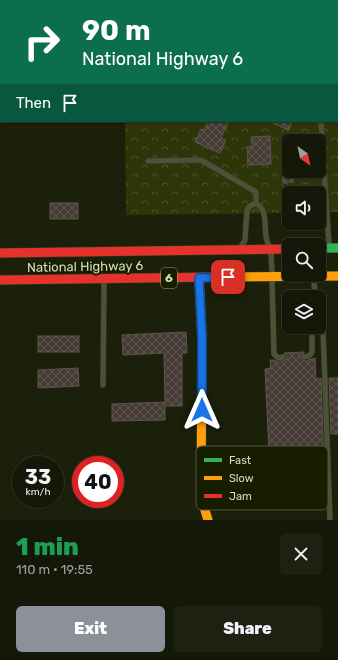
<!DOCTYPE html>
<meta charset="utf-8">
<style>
:root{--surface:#141808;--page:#1d2112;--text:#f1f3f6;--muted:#9da09c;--line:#333729;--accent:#8c9099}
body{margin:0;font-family:Rubik,sans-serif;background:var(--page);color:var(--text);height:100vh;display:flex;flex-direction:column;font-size:15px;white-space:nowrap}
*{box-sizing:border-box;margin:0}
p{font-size:13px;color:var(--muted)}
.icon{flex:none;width:22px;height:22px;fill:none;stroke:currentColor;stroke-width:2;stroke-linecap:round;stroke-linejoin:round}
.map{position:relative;height:520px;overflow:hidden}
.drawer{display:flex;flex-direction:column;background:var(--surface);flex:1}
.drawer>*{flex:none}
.top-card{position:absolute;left:0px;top:0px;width:338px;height:122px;box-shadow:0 1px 3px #0004,0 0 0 1px var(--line);background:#0b6e4f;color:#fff;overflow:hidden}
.needle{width:26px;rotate:147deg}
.fabs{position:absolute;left:282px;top:134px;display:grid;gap:8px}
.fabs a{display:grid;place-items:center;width:44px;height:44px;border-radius:6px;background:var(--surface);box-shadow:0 1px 3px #0004,0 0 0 1px var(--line);font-size:20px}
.speed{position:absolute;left:12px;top:456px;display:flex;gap:8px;font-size:20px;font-weight:700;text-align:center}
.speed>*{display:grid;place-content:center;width:52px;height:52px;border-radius:50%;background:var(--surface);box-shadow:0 1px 3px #0004,0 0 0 1px var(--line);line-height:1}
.speed small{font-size:10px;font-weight:400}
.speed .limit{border:6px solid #d22;background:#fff;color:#111}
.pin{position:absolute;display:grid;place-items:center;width:34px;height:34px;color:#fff;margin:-17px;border-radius:8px;box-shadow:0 2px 6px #0006}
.me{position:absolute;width:44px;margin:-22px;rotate:0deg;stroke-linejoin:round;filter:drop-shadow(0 0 3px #0008)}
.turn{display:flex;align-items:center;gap:14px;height:84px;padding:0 16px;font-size:18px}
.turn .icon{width:52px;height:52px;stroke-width:2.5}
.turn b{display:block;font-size:28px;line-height:34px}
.then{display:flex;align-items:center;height:38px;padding:0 16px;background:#0003;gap:8px;font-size:15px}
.round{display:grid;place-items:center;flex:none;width:42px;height:42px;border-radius:6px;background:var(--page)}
.head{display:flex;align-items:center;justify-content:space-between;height:68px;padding:0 16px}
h1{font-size:24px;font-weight:800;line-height:30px;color:#1e9e55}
.button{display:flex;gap:8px;margin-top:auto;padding:8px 16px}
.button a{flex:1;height:46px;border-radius:6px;background:var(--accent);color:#fff;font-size:16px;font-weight:800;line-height:46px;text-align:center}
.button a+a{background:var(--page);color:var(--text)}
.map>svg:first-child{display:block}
.park{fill:url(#park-crowns);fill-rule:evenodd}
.building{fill:url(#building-cross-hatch);stroke:#60544e}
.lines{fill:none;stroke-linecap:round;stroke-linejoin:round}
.lane-casing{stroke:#383d2b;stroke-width:6}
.fast-casing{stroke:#383d2b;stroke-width:10}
.slow-casing{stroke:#383d2b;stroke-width:10}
.jam-casing{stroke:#383d2b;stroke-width:10}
.lane{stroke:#4b5237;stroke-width:5}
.fast{stroke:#30b455;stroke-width:9}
.slow{stroke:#ff9f0a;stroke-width:9}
.jam{stroke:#e5322d;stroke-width:9}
.route-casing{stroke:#114b97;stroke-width:10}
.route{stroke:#1a73e8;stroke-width:7}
.labels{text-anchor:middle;stroke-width:4;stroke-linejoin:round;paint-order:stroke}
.shield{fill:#171e00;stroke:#9ba583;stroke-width:1}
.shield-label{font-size:12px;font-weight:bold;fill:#d4dfbb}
.street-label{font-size:13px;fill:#d4dfbb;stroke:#171e00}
.key{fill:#171e00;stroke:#505838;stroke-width:1}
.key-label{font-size:11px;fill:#d4dfbb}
</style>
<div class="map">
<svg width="338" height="520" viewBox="0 0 338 520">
<defs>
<pattern id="park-crowns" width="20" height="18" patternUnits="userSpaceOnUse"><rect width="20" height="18" fill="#2c3609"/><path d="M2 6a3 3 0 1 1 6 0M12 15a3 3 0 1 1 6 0" fill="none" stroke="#4a532b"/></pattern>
<pattern id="building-cross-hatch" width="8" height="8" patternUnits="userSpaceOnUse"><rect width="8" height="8" fill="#463b35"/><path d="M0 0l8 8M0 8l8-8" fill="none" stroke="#605750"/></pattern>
</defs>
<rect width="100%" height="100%" fill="#1b200a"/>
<g class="park">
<rect x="124" y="0" width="210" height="1"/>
<path d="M337,49L338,66V212H319V193H289V213L126,215L125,121H337ZM289,141H319V171H289Z"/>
</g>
<g class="building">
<polygon points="208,121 229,121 221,138 226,140 220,153 195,142 201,129 204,130"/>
<polygon points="268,121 292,121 289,130"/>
<polygon points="270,136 271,164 248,165 247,147 252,147 251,137"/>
<rect x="283" y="171" width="10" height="11"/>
<rect x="50" y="203" width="28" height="16"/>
<polygon points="186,332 187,353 182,353 182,406 165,406 165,420 112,421 112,404 165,402 164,353 123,355 122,335"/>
<rect x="38" y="336" width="41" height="16"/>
<polygon points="304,352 304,353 300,355 301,359 305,361 315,358 316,379 321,378 324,466 320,466 320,475 306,476 306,478 291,478 291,476 280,477 279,472 270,472 265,369 271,368 270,360 274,360 278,362 285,360 287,358 287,356 284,353"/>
<polygon points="78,368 79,386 38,388 38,370"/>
<polygon points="329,378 338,378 338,434 331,434"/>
</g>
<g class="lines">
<defs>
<g id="lane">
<polyline points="321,121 329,245"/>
<polyline points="148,161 201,160 256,192 256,203"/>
<path d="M242,245L245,240L247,210L250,206L256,203C271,213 261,232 269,246"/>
<polyline points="271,253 272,273"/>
<polyline points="314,280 315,297"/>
<polyline points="272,281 274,354 278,358 283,357"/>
<polyline points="319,318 322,324 323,329 330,520"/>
<polyline points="304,357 309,356 312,352 312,327"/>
<polyline points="103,385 104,282"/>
</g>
<polyline id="fast" points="319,248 338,248"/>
<g id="slow">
<polyline points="217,277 338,276"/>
<polyline points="199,278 202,338 201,497 208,520"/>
</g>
<g id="jam">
<polyline points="0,253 289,249"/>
<polyline points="0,280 217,277"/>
</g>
</defs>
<use href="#lane" class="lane-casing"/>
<use href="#fast" class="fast-casing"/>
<use href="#slow" class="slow-casing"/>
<use href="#jam" class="jam-casing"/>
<use href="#lane" class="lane"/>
<use href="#fast" class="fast"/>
<use href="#slow" class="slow"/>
<use href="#jam" class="jam"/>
</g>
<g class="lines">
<defs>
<polyline id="route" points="202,410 202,338 199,278 228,277"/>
</defs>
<use href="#route" class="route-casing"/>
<use href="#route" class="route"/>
</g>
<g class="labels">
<rect class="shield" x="161" y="268" width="16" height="20" rx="3"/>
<g class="shield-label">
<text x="169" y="282">6</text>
</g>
<g class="street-label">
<text transform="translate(85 266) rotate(-1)" y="5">National Highway 6</text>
</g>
</g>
<rect x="196" y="446" width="132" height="64" rx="6" class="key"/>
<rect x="204" y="458" width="18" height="4" fill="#30b455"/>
<rect x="204" y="476" width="18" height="4" fill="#ff9f0a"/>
<rect x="204" y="494" width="18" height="4" fill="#e5322d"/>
<g class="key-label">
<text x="229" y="464">Fast</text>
<text x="229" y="482">Slow</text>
<text x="229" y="500">Jam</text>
</g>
</svg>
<div class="fabs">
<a><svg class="needle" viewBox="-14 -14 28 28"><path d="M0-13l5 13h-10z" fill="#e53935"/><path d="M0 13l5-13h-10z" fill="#9da09c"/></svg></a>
<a><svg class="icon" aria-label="sound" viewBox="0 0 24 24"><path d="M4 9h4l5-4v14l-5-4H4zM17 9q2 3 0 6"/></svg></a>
<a><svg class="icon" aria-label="search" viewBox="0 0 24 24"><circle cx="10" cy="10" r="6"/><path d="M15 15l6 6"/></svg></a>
<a><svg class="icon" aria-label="layers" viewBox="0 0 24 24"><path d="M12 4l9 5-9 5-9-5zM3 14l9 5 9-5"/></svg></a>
</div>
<div class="speed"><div>33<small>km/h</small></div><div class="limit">40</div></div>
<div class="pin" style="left:228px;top:277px;background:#d93025"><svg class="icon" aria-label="arrive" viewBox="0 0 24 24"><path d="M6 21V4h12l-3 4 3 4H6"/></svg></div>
<svg class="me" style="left:202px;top:410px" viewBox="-20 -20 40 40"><path d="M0-17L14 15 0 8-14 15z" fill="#1a73e8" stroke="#fff" stroke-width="4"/></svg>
<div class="top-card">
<div class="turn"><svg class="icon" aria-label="right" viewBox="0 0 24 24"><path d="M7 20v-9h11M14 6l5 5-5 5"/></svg><div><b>90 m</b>National Highway 6</div></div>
<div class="then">Then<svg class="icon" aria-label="arrive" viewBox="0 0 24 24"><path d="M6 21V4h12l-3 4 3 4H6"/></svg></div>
</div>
</div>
<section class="drawer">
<div class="head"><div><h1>1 min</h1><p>110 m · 19:55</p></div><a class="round"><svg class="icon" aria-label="close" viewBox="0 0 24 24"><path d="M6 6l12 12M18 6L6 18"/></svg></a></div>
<div class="button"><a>Exit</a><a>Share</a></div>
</section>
